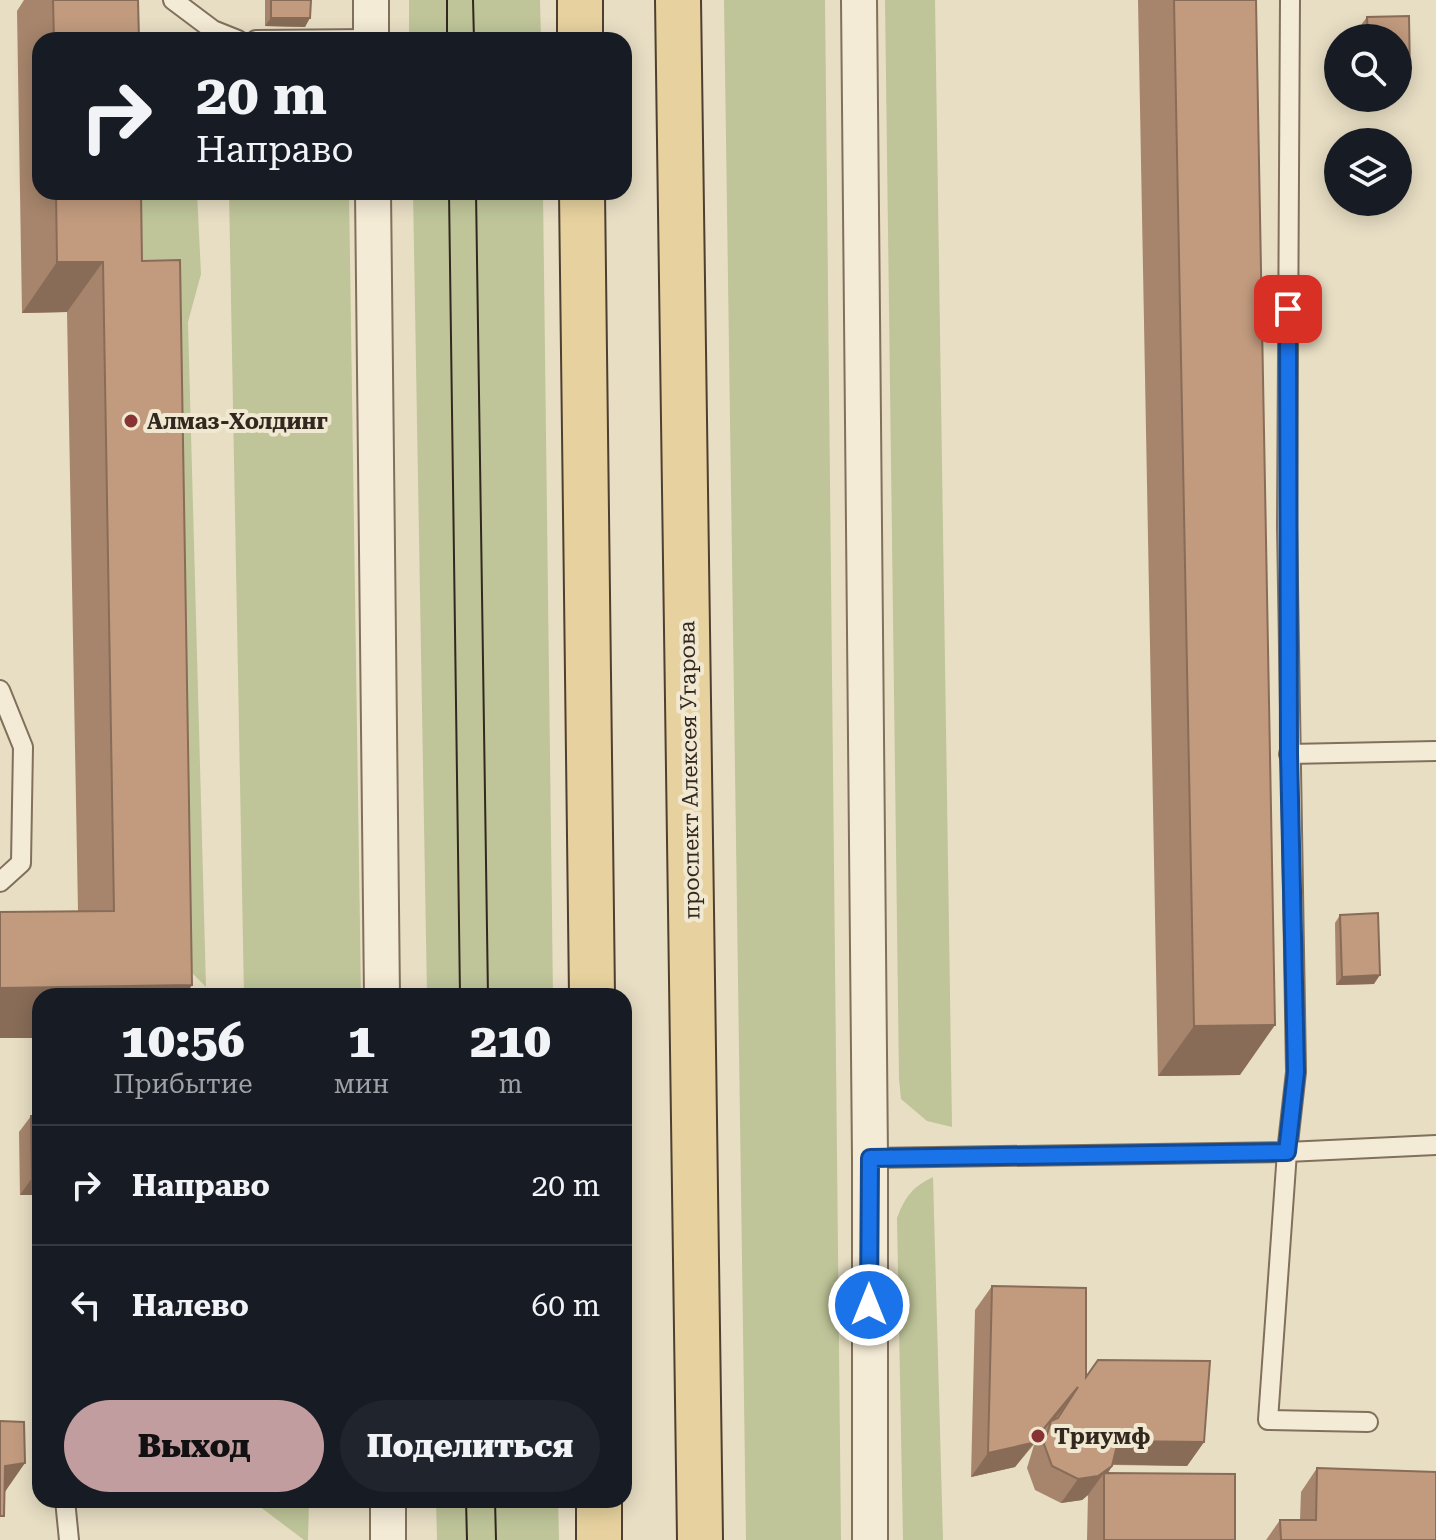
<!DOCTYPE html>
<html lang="ru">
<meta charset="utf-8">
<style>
:root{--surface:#171b24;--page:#20242c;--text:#f1f3f6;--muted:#9ea1a6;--line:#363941;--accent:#c29d9f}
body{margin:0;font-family:"Roboto Serif",serif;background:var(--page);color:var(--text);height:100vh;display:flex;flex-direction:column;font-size:30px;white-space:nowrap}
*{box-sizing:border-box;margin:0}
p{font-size:26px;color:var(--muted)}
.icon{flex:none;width:44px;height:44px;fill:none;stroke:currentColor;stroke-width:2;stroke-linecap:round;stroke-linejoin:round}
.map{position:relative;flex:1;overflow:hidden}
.panel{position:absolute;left:32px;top:988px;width:600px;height:520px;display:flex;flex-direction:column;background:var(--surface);border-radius:24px;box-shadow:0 4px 20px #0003}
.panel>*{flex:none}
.top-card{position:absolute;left:32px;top:32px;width:600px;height:168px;border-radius:24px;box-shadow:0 4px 20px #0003;background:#171b24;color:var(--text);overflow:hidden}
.controls{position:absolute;left:1324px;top:24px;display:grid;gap:16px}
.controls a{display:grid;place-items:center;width:88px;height:88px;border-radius:50%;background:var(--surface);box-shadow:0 4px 20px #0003;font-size:40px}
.pin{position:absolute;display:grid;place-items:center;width:68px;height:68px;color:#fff;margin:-34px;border-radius:16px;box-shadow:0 4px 12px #0006}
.me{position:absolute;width:88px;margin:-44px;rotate:0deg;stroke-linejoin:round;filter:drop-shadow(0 0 6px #0008)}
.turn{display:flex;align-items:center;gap:28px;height:168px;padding:0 32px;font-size:36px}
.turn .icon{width:104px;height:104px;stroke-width:2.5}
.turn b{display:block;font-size:56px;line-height:68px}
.eta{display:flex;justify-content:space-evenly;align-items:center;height:136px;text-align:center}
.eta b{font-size:48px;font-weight:800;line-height:56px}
.cta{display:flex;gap:16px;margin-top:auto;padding:16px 32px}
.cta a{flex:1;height:92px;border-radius:48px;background:var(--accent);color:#111;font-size:32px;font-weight:800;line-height:92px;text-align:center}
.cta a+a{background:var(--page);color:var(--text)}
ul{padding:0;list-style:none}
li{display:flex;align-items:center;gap:24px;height:120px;padding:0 32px;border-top:2px solid var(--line)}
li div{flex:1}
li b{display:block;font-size:30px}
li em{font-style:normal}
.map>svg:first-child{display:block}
.green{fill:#bfc599}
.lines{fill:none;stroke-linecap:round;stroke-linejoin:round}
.lane-casing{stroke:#80705c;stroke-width:22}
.street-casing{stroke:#80705c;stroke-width:38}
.primary-casing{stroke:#4f3f30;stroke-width:48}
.lane{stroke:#f4ebd6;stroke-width:18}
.street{stroke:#f4ebd6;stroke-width:34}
.primary{stroke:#e7d29f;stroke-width:44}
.tram{stroke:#32281f;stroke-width:2}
.wall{fill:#a7856c}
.shaded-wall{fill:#886c58}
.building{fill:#c29b7e;stroke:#886c58;stroke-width:2}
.route-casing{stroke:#114b97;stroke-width:20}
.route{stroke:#1a73e8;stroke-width:14}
.poi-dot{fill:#883434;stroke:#f1e8d2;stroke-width:3}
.labels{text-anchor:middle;stroke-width:8;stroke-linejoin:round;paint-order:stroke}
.poi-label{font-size:22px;font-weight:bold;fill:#32281f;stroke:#f1e8d2;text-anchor:start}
.street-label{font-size:22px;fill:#32281f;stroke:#f1e8d2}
</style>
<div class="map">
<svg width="1436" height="1540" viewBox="0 0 1436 1540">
<rect width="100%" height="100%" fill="#e8dec4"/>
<g class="green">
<polygon points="409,0 540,0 541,40 409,40"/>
<polygon points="724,0 825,0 841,1540 746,1540"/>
<polygon points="885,0 935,0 952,1127 927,1121 901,1099 899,1079"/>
<polygon points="105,192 197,192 201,274 188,322 206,987 155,936"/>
<polygon points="229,192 349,192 361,996 244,996"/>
<polygon points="413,192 543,192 553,996 427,996"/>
<path d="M933,1177L943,1540H903L897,1218C905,1197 912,1187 933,1177Z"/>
<polygon points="251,1500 309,1500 308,1540 304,1540"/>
<polygon points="436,1500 558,1500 559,1540 437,1540"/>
</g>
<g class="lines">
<defs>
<g id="lane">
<polyline points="173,0 213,30 238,40"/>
<polyline points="1290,0 1287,526 1296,1072 1287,1152 1268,1420 1368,1422"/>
<polyline points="256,40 371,39"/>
<polyline points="0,690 23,747 21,863 0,882"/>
<polyline points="1289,754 1436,751"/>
<polyline points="870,1158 1287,1152 1436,1145"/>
<polyline points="65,1500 69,1540"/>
</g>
<g id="street">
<polyline points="859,0 870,1158 870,1540"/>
<polyline points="371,40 371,0"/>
<polyline points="373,192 382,996"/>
<polyline points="388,1500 388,1540"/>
</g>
<g id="primary">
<polyline points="580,0 580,40"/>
<polyline points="678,0 700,1540"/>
<polyline points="582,192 592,996"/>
<polyline points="599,1500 599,1540"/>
</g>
</defs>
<use href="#lane" class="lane-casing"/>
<use href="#street" class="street-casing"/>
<use href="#primary" class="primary-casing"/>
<use href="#lane" class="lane"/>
<use href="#street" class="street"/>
<use href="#primary" class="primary"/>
<g class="tram">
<polyline points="447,0 447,40"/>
<polyline points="473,0 474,40"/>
<polyline points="449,192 460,996"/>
<polyline points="476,192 488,996"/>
<polyline points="466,1500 467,1540"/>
<polyline points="495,1500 496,1540"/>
</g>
</g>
<g class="wall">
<polygon points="24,0 138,0 139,40 40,40 40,192 141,192 142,261 192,985 40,996 40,1038 0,1038 0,912 78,911 67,312 22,313 17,11"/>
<polygon points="265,0 311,0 305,27 265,26"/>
<polygon points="1138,0 1256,0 1240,1075 1158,1076"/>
<polygon points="1409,16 1410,75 1404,84 1398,84 1398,38 1362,38 1361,25 1367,17"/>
<polygon points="1340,915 1374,984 1336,985 1335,923"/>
<polygon points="31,1116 40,1116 40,1195 20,1195 19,1132"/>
<polygon points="992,1286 1086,1377 1204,1442 1187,1466 1113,1465 1108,1473 1235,1540 1087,1540 1088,1495 1082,1500 1061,1503 1035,1490 1027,1468 1034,1445 1041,1436 1015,1467 971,1477 975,1310"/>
<polygon points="1317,1468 1436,1540 1266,1540 1280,1520 1300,1520 1301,1492"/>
</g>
<g class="shaded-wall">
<polygon points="271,18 310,18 305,27 265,26"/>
<polygon points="1410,75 1404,84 1398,84 1398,76"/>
<polygon points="57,262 103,262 67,312 22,313"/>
<polygon points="1380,975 1374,984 1336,985 1342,977"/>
<polygon points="192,985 185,996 40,996 40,1038 0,1038 0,988"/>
<polygon points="1275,1025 1240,1075 1158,1076 1194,1026"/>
<polygon points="32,1178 40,1178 40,1195 20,1195"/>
<polygon points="1078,1387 1061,1411 1050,1425 1051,1421 1015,1467 971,1477 988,1453"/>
<polygon points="1118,1441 1204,1442 1187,1466 1101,1464"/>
<polygon points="25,1463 0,1499 5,1466"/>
<polygon points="1112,1466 1104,1478 1104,1473 1088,1495 1082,1500 1061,1503 1078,1479"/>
<polygon points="162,1500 177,1500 175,1503"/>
</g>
<g class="building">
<polygon points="53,0 138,0 139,40 54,40"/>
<polygon points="271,0 311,0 310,18 271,18"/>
<polygon points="1174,0 1256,0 1275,1025 1194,1026"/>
<polygon points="1409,16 1410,75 1398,76 1398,38 1368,38 1367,17"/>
<polygon points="56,192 141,192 142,261 180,260 192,985 0,988 0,912 114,911 103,262 57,262"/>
<polygon points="1378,913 1380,975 1342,977 1340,915"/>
<polygon points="31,1116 40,1116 40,1178 32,1178"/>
<polygon points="992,1286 1086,1288 1086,1377 1098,1360 1210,1361 1204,1442 1118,1441 1112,1466 1098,1476 1078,1479 1052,1466 1044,1444 1051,1421 1058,1418 1078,1387 1032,1443 988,1453"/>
<polygon points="0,1421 24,1422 25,1463 5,1466 4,1516 0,1516"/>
<polygon points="1317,1468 1436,1472 1436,1540 1281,1540 1280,1520 1316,1520"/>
<polygon points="1104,1473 1235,1474 1235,1540 1104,1540"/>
</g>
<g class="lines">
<defs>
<polyline id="route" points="869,1305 870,1158 1287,1152 1296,1072 1289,754 1288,309"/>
</defs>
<use href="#route" class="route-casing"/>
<use href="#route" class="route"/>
</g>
<g class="poi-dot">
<circle cx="131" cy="421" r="8"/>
<circle cx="1038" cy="1436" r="8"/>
</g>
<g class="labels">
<g class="poi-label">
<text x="147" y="429">Алмаз-Холдинг</text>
<text x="1054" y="1444">Триумф</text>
</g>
<g class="street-label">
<text transform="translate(689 770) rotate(-91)" y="8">проспект Алексея Угарова</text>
</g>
</g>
</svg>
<div class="controls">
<a><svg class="icon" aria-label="search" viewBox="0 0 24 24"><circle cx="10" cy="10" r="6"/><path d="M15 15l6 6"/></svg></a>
<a><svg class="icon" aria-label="layers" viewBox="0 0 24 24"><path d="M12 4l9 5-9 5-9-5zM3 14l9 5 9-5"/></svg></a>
</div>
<div class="pin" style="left:1288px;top:309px;background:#d93025"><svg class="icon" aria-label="arrive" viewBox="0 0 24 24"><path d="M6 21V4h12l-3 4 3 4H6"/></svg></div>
<svg class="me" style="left:869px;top:1305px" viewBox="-20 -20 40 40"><circle r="17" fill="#1a73e8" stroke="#fff" stroke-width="3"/><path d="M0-11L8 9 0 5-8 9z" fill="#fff"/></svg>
<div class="top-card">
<div class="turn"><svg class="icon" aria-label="right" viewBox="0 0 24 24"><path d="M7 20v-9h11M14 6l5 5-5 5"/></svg><div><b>20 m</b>Направо</div></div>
</div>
<section class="panel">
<div class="eta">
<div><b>10:56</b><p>Прибытие</p></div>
<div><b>1</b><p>мин</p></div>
<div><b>210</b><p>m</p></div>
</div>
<ul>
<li><svg class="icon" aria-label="right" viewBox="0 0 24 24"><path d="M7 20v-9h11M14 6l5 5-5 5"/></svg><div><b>Направо</b></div><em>20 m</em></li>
<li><svg class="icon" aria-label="left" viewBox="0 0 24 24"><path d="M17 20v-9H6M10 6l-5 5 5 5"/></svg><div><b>Налево</b></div><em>60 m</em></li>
</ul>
<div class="cta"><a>Выход</a><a>Поделиться</a></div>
</section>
</div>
